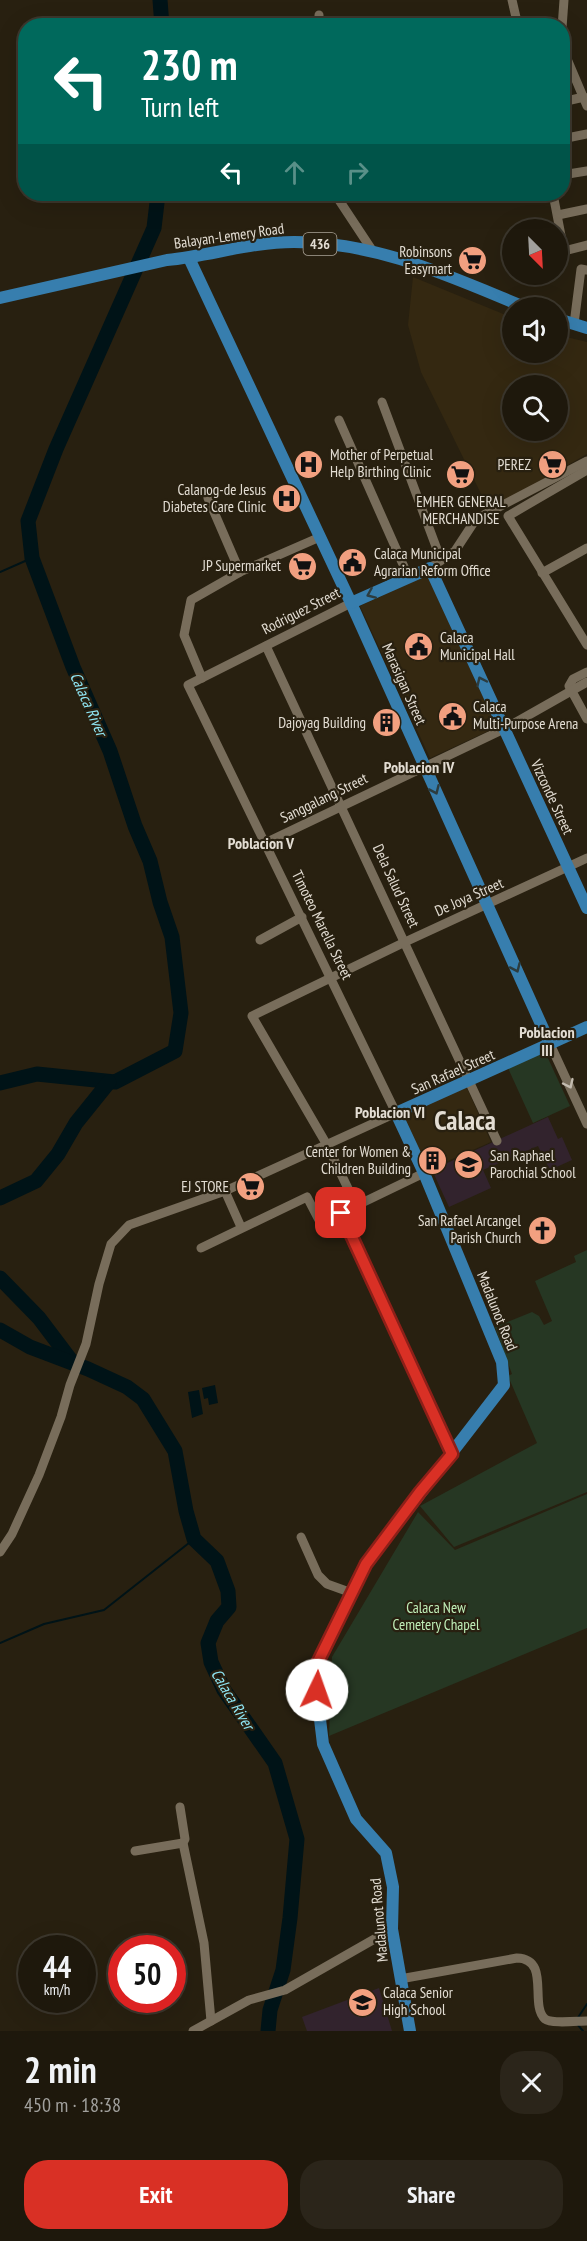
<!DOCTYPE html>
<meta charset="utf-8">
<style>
:root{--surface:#1e180c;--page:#2b251a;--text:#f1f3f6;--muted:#a1a09d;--line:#3c372d;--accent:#d93025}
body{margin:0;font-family:"PT Sans Narrow",sans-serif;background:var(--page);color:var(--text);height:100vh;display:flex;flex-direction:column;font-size:22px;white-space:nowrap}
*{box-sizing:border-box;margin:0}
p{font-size:20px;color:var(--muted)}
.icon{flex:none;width:33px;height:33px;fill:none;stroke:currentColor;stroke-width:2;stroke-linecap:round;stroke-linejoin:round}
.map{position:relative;height:2031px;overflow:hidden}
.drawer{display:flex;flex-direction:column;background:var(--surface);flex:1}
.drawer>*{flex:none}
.banner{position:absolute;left:18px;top:18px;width:552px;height:183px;border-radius:24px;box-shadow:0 6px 24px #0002,0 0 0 2px var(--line);background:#00695c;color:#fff;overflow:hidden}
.needle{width:39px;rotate:156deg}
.controls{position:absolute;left:502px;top:219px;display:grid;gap:12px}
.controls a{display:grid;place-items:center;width:66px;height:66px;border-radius:50%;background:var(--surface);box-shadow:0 6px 24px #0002,0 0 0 2px var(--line);font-size:30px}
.speed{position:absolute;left:18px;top:1935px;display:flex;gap:12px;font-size:30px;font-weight:700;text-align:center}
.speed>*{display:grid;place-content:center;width:78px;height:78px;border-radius:50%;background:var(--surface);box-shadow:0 6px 24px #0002,0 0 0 2px var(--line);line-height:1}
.speed small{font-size:15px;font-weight:400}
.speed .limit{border:9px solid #d22;background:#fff;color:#111}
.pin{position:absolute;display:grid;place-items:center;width:51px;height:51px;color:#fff;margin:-26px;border-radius:12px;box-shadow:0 3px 9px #0006}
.me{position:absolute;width:66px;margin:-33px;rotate:3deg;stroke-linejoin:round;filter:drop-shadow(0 0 4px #0008)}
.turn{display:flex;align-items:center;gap:21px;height:126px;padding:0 24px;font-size:27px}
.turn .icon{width:78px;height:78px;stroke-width:2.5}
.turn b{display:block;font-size:42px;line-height:51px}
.lanes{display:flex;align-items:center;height:57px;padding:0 24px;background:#0003;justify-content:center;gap:30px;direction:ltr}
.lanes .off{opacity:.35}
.round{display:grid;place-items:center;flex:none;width:63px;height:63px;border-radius:24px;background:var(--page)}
.summary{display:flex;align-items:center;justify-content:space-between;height:102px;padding:0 24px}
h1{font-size:36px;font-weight:700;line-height:45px}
.primary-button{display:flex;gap:12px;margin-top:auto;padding:12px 24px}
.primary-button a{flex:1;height:69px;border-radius:24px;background:var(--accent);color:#fff;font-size:24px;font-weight:700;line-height:69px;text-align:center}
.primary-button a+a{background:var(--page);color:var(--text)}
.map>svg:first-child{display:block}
.built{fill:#342811;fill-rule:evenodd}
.education{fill:#32232d}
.green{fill:#263723}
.water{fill:#001317}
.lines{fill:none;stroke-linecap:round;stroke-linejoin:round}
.stream{stroke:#001317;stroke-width:2}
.river{stroke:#001317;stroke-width:15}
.minor{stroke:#786d5b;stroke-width:9}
.major{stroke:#377eae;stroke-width:12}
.oneway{stroke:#2c3c3f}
.oneway2{stroke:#c3bbaf}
.route-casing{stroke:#8d1f18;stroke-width:15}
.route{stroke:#d93025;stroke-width:10}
.labels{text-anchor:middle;stroke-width:4.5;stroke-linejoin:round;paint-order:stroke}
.shield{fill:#282010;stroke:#aba498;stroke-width:1.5}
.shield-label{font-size:14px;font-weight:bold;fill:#e3ddd3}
.street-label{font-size:15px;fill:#e3ddd3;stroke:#282010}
.poi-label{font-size:15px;fill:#e3ddd3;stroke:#282010;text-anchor:end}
.park-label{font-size:15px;fill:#bfedb7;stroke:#282010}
.water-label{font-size:16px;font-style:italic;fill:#8fe6f4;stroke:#282010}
.neighbourhood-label{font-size:16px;font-weight:bold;fill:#e3ddd3;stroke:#282010}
.town-label{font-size:27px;font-weight:bold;fill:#e3ddd3;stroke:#282010}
</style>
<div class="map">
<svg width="587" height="2031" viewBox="0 0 587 2031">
<rect width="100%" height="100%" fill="#282010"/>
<g class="built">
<path d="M413,277L513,318V352H558V335L587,342V454L489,510L421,372L408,325ZM513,386H558V430H513Z"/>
<polygon points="427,575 497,727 430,758 360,606"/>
<polygon points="466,1086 491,1142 427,1170 402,1115"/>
</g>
<g class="education">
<polygon points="548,1117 558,1139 562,1137 572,1160 550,1170 538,1146 483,1170 491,1188 449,1207 432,1170"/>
<polygon points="379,1988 392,2031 307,2031 302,2017"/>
</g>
<g class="green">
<polygon points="542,1053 546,1054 570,1106 533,1123 508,1068"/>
<polygon points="587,1250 587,1492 454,1547 420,1506 537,1443 508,1376 512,1374 495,1327 532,1312 539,1316 544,1325 552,1321 535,1281 576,1262 574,1256"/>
<polygon points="587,1494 587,1628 329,1736 332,1657 418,1512 455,1550"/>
</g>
<g class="water">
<polygon points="215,1385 218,1403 209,1405 208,1398 204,1399 202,1388"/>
<polygon points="199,1390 203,1414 192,1418 188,1392"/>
</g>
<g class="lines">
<g class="stream">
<polyline points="0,572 32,558"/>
<polyline points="0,1643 44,1624 104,1610 194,1539"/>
<polyline points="577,2019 587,2004"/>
<polyline points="577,2024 583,2031"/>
</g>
<g class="river">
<polyline points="160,0 162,26"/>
<polyline points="0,1083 37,1074 115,1082 175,1051 181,1013 172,937 160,902 150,861 135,826 110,751 73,667 32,558 28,521 56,449 154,228 158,194"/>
<polyline points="0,1198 36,1181 58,1154 76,1123 109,1082"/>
<polyline points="0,1278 39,1318 73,1363"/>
<polyline points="0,1330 30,1347 88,1369 127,1387 143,1399 175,1451 186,1511 194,1539 217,1561 228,1591 229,1607 217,1621 208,1643 211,1662 224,1690 275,1763 297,1839 290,1918 283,1970 270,2010 268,2031"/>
</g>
<g class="minor">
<polyline points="512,0 518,26"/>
<polyline points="319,26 319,15"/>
<polyline points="562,28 564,0"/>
<polyline points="562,47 587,106"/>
<polyline points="562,102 584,97"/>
<polyline points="562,139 587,134"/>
<polyline points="562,175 587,171"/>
<polyline points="335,194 372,250"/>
<polyline points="553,194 564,251"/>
<polyline points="558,215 587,209"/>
<polyline points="560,252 587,245"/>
<polyline points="574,324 581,269 587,270"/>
<polyline points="382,402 441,560"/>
<polyline points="339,420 409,578"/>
<polyline points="587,470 508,516 587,645"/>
<polyline points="208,498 240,572 320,537"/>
<polyline points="430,568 455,551 476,519 587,461"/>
<polyline points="542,573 587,548"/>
<polyline points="266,646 497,1141"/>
<polyline points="587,672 573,679 569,686 587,719"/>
<polyline points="202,678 184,635 191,600 240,572"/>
<polyline points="265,843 504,729 587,682"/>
<polyline points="260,940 302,917"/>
<polyline points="550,1044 587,1124"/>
<polyline points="225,1191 241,1227"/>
<polyline points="356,1205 327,1145 252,1016 405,942 587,858"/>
<polyline points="341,1213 424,1173"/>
<polyline points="201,1248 307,1197 320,1222 341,1213 451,1454"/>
<polyline points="301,1537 318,1575 327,1584 352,1593"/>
<polyline points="0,1552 12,1534 39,1475 61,1417 70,1385 86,1344 99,1284 111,1244 129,1225 225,1191 396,1113 188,685 351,603"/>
<polyline points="180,1807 185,1839 183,1843 204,1943 211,2021"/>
<polyline points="135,1851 183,1843"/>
<path d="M400,1979L517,1958C551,1959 529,2005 545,2019C551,2024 578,2021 587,2021"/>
<polyline points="193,2031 249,2000 285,1990 392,1929"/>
</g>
<g class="major">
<polyline points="189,258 351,603 550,1044"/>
<path d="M0,298L167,260C210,256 250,242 294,242C378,242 451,277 527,308"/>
<polyline points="558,319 587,328"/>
<polyline points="351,603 430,568 587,908"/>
<polyline points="410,2031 392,1929 393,1887 386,1853 356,1819 323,1744 314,1670 366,1564 504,1385 502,1362 424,1173 396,1113 587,1027"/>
</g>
</g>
<defs><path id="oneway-chevron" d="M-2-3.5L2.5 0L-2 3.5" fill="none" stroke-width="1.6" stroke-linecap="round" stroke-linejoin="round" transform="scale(1.5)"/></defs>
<g class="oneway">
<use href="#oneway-chevron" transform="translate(371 594) rotate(157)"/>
<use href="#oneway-chevron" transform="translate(481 681) rotate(-115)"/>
<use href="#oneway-chevron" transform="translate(435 790) rotate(66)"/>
<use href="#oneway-chevron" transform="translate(516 968) rotate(66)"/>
</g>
<use class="oneway2" href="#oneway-chevron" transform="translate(569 1084) rotate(65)"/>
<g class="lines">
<defs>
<polyline id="route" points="317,1690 314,1670 366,1564 420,1492 452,1454 341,1213"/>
</defs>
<use href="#route" class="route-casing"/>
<use href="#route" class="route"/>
</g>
<defs>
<symbol id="supermarket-disc" viewBox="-11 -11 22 22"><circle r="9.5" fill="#f2a080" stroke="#282010"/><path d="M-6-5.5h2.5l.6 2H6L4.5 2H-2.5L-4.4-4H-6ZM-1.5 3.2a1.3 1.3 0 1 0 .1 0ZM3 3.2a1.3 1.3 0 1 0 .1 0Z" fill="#111"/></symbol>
<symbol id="hospital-disc" viewBox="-11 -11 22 22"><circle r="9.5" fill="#f2a080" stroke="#282010"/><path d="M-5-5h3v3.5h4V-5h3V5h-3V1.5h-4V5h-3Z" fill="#111"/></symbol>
<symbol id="civic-disc" viewBox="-11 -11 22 22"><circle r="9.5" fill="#f2a080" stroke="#282010"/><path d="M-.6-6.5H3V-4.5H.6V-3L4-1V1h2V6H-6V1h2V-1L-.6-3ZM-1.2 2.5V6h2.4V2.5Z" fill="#111"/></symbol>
<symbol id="building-disc" viewBox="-11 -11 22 22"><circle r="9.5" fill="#f2a080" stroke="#282010"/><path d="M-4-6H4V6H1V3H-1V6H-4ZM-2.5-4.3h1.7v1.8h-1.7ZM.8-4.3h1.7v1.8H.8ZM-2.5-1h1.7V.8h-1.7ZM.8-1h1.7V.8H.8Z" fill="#111"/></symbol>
<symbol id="school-disc" viewBox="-11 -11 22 22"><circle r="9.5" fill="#f2a080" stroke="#282010"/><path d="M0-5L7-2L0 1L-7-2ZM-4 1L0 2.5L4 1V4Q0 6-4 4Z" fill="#111"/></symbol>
<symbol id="church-disc" viewBox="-11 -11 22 22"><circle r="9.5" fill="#f2a080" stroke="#282010"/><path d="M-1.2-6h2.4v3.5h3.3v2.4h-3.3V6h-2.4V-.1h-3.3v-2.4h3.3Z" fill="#111"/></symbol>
</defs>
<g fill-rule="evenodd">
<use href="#supermarket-disc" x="456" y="244" width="33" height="33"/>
<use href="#hospital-disc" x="292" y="448" width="33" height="33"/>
<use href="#supermarket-disc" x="536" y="448" width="33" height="33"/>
<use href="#supermarket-disc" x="444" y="458" width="33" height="33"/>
<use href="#hospital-disc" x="270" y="482" width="33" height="33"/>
<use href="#civic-disc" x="336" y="546" width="33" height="33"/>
<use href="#supermarket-disc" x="286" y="550" width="33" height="33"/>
<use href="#civic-disc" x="402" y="630" width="33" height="33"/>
<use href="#civic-disc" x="436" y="700" width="33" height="33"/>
<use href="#building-disc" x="370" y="706" width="33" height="33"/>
<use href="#building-disc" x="416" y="1144" width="33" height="33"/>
<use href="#school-disc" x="452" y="1148" width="33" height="33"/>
<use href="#supermarket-disc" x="234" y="1170" width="33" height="33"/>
<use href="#church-disc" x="526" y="1214" width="33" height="33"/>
<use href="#school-disc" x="346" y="1986" width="33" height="33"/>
</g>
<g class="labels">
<rect class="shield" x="303.5" y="233" width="33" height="22" rx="4.5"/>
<g class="shield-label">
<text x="320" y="249">436</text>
</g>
<g class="street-label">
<text transform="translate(229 236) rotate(-8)" y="5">Balayan-Lemery Road</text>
<text transform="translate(301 611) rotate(-27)" y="5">Rodriguez Street</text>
<text transform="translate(404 684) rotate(66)" y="5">Marasigan Street</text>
<text transform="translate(552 797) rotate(65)" y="5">Vizconde Street</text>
<text transform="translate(324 798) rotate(-26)" y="5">Sanggalang Street</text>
<text transform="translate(396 886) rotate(65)" y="5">Dela Salud Street</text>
<text transform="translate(469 897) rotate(-24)" y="5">De Joya Street</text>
<text transform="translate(322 925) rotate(64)" y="5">Timoteo Marella Street</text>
<text transform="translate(453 1072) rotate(-24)" y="5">San Rafael Street</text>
<text transform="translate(497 1311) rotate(68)" y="5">Madalunot Road</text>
<text transform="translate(379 1920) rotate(-95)" y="5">Madalunot Road</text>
</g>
<g class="poi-label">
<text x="452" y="257">Robinsons<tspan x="452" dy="17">Easymart</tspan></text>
<text x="330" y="460" text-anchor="start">Mother of Perpetual<tspan x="330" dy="17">Help Birthing Clinic</tspan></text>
<text x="531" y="470">PEREZ</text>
<text x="266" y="495">Calanog-de Jesus<tspan x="266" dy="17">Diabetes Care Clinic</tspan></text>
<text x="461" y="507" text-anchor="middle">EMHER GENERAL<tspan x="461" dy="17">MERCHANDISE</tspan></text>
<text x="374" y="559" text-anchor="start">Calaca Municipal<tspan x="374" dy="17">Agrarian Reform Office</tspan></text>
<text x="281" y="571">JP Supermarket</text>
<text x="440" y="643" text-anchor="start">Calaca<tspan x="440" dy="17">Municipal Hall</tspan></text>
<text x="473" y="712" text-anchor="start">Calaca<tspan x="473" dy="17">Multi-Purpose Arena</tspan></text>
<text x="366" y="728">Dajoyag Building</text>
<text x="411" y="1157">Center for Women &amp;<tspan x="411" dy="17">Children Building</tspan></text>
<text x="490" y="1161" text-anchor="start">San Raphael<tspan x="490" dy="17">Parochial School</tspan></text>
<text x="229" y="1192">EJ STORE</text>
<text x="521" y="1226">San Rafael Arcangel<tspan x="521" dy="17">Parish Church</tspan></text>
<text x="383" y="1998" text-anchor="start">Calaca Senior<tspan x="383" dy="17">High School</tspan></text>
</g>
<g class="park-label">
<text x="436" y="1613">Calaca New<tspan x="436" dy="17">Cemetery Chapel</tspan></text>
</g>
<g class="water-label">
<text transform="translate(89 704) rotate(66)" y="6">Calaca River</text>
<text transform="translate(233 1699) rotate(59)" y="6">Calaca River</text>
</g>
<g class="neighbourhood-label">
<text x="419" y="773">Poblacion IV</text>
<text x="261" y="849">Poblacion V</text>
<text x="547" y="1038">Poblacion<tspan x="547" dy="18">III</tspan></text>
<text x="390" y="1118">Poblacion VI</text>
</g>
<g class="town-label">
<text x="465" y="1130">Calaca</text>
</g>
</g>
</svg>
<div class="controls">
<a><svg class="needle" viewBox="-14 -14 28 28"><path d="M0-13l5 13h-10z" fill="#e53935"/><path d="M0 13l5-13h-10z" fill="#a1a09d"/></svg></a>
<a><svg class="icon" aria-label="sound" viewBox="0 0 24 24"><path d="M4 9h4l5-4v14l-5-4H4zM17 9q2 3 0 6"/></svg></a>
<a><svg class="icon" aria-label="search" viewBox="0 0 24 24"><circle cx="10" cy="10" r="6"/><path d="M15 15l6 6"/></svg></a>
</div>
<div class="speed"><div>44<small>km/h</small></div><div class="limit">50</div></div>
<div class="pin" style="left:341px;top:1213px;background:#d93025"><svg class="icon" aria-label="arrive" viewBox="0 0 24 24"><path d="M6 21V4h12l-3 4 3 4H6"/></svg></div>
<svg class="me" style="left:317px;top:1690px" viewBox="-20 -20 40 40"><circle r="19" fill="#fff"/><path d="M0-13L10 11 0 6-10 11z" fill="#d93025"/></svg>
<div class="banner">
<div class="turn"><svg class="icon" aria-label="left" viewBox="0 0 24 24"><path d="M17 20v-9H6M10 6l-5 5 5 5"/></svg><div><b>230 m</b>Turn left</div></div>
<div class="lanes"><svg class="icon" aria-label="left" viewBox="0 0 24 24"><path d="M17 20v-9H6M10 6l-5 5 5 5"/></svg><svg class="icon off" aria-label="ahead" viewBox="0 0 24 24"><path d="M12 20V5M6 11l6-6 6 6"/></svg><svg class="icon off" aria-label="right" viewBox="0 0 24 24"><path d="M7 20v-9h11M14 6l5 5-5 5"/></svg></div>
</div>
</div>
<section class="drawer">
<div class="summary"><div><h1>2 min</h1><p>450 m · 18:38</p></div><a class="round"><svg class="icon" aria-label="close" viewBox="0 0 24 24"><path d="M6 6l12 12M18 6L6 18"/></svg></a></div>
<div class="primary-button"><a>Exit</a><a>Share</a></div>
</section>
